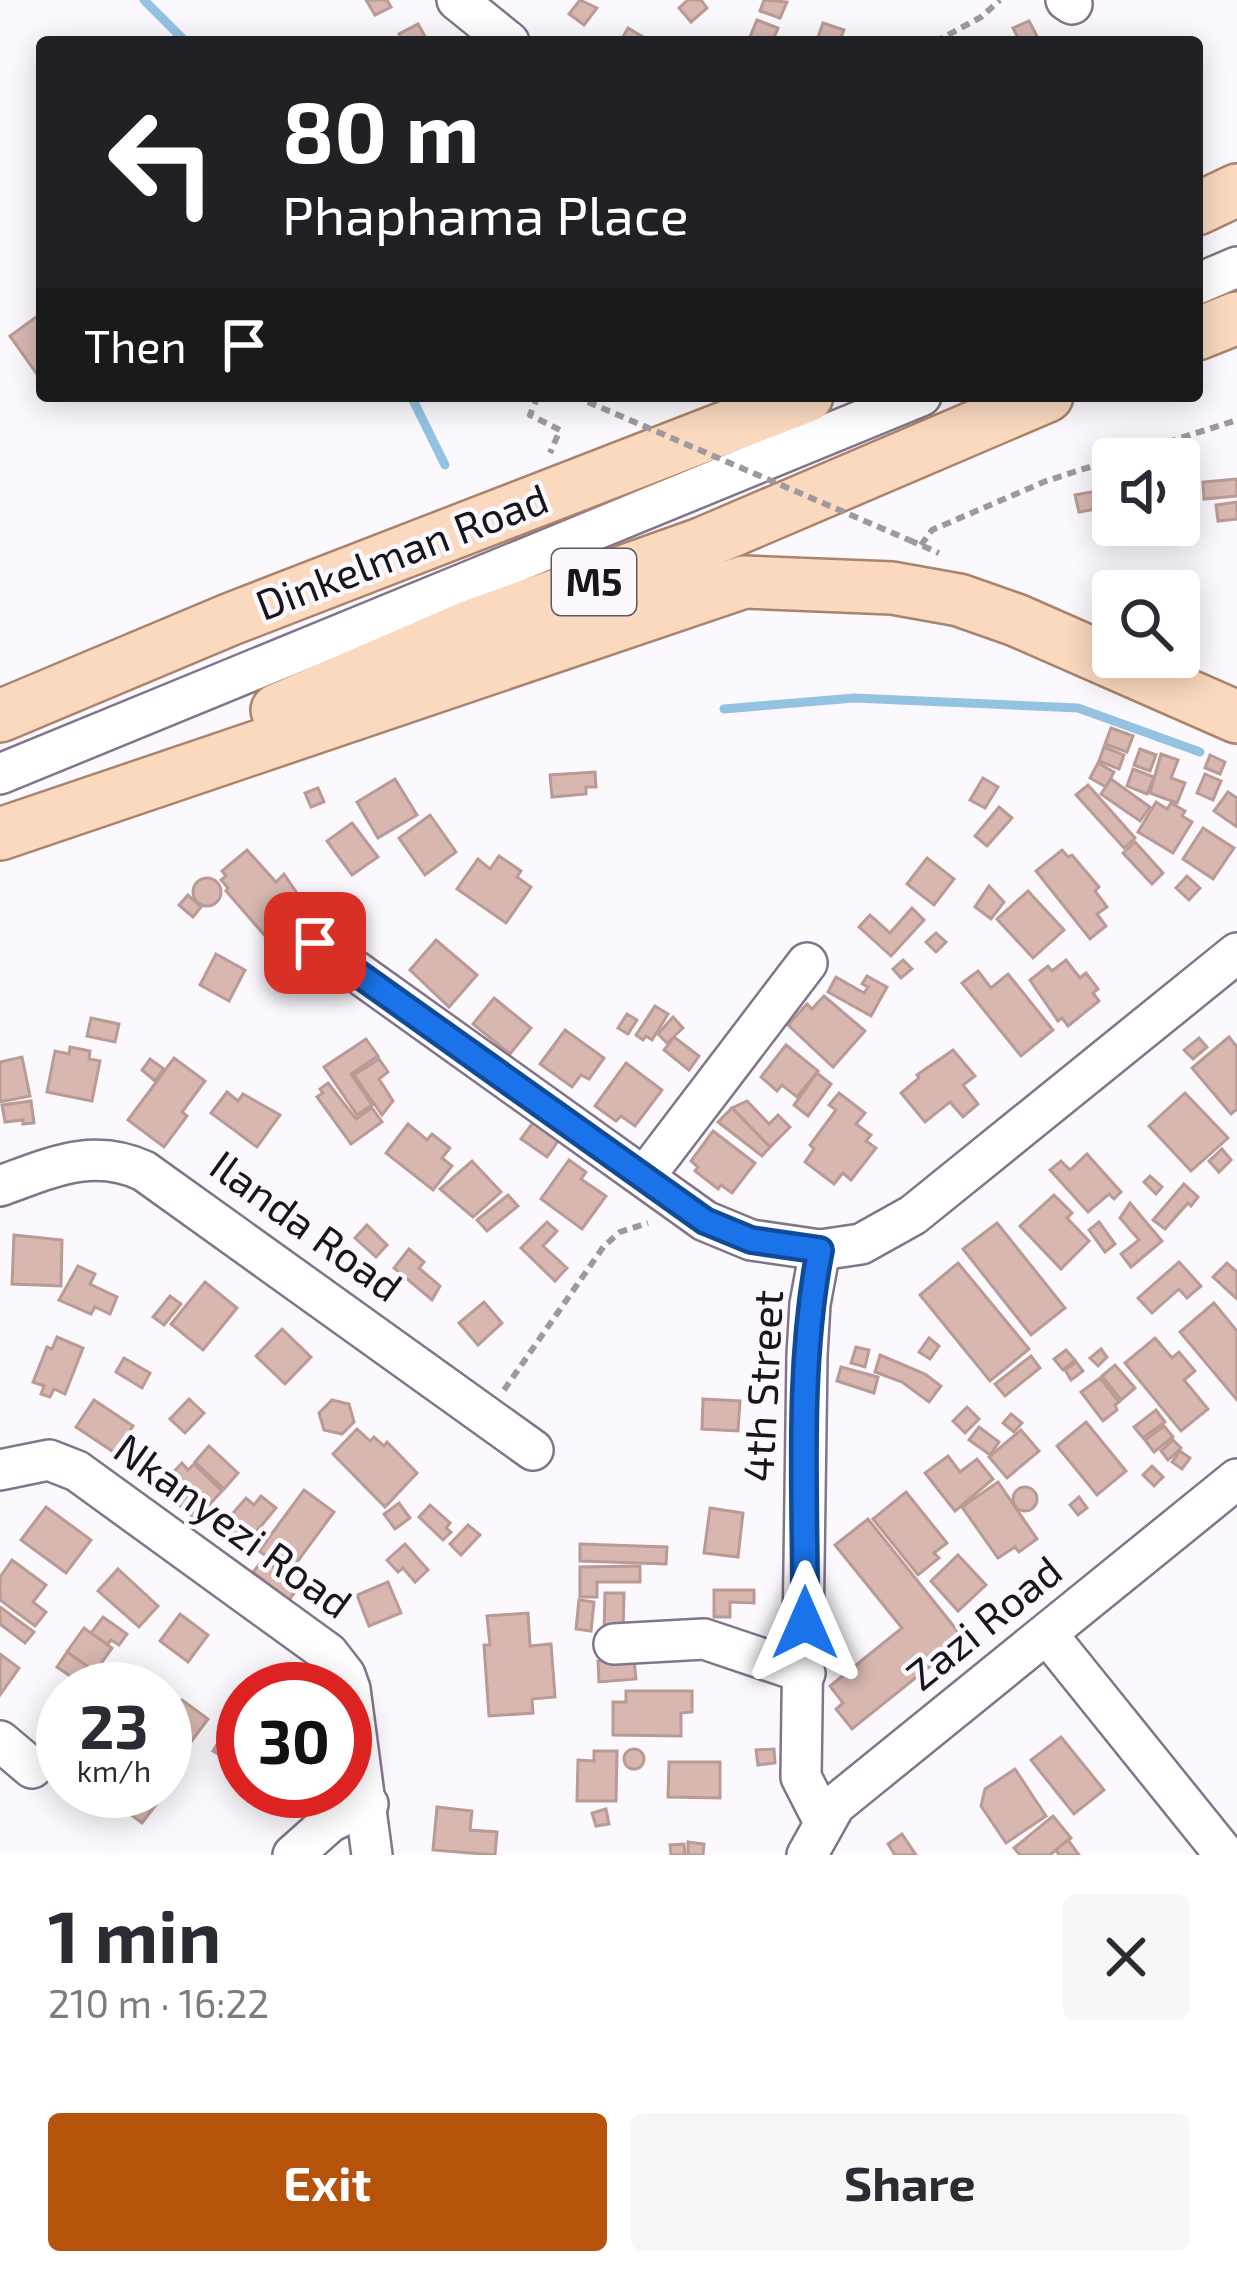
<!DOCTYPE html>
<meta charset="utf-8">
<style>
:root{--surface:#fff;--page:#f7f7f7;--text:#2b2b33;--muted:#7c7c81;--accent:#b45309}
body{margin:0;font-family:"Exo 2",sans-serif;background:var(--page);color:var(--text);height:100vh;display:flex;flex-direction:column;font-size:45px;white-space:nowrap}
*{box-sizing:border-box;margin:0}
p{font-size:39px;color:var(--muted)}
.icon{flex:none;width:66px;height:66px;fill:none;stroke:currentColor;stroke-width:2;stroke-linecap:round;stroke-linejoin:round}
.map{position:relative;height:1855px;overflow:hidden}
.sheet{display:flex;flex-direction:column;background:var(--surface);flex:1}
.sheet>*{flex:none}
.banner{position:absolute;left:36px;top:36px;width:1167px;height:366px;border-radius:12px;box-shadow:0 6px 30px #0003;background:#202124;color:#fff;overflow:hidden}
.fabs{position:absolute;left:1092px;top:438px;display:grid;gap:24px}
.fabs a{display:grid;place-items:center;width:108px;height:108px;border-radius:12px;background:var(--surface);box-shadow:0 6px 30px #0003;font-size:60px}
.speed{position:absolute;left:36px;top:1662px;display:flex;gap:24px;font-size:60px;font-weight:700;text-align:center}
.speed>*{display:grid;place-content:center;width:156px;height:156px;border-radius:50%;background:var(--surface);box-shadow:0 6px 30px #0003;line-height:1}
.speed small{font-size:30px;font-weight:400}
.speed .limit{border:18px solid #d22;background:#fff;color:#111}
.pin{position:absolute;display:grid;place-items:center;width:102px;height:102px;color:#fff;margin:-51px;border-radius:24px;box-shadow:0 6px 18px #0006}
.me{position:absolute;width:132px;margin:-66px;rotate:0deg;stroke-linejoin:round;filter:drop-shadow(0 0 9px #0008)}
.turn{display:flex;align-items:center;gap:42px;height:252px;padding:0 48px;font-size:54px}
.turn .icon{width:156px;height:156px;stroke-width:2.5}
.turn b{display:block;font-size:84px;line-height:102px}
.then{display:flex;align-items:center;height:114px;padding:0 48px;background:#0003;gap:24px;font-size:45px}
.round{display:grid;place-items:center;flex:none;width:126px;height:126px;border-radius:12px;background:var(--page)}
.overview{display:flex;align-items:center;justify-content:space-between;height:204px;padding:0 48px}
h1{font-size:72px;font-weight:700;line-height:90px}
.primary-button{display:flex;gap:24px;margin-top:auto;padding:24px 48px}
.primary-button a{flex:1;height:138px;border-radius:12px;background:var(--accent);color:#fff;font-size:48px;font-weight:700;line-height:138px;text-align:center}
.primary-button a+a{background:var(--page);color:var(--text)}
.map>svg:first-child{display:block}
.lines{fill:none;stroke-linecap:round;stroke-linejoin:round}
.stream{stroke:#94c3e2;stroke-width:9}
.building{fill:#d8b7b1;stroke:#b99a94;stroke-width:3}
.minor-casing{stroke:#81748b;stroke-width:44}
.major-casing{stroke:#a9836b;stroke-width:56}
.path{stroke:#9d999f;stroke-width:6;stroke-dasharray:9 6;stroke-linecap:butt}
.minor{stroke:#fff;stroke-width:39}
.major{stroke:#fad9bf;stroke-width:51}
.path-bridge{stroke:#9d999f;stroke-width:6;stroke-dasharray:9 6;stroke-linecap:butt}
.route-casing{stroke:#114b97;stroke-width:30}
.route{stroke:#1a73e8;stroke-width:21}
.labels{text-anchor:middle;stroke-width:9;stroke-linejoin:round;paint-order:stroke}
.shield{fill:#fcf9fe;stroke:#5d5960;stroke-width:3}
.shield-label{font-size:39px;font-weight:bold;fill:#19141d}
.street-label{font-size:42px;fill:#19141d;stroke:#fcf9fe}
</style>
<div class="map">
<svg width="1237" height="1855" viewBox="0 0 1237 1855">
<rect width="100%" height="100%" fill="#fcf9fe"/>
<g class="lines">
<g class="stream">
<polyline points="144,0 186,42"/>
<polyline points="411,396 445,465"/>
<polyline points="724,709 854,698 1078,708 1200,752"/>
</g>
</g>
<g class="building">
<polygon points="366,0 387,0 391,7 375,15"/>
<polygon points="580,0 597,8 584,25 569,14"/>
<polygon points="688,0 701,0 707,8 691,22 679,8"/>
<polygon points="764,0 787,2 780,18 760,11"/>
<polygon points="757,20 778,28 772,42 750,37"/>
<polygon points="1029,21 1039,40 1020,42 1013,28"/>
<polygon points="823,23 844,30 839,42 817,40"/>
<polygon points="418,24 427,40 403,42 399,34"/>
<polygon points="628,28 643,37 641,42 620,42"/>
<polygon points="36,317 42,325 39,377 10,336"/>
<polygon points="1237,479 1237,496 1204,499 1203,482"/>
<polygon points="1113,488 1113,506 1079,512 1075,495"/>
<polygon points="1237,502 1237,519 1218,521 1216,505"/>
<polygon points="1111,728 1133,736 1127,752 1105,744"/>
<polygon points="1104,747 1124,755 1119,769 1099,761"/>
<polygon points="1140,749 1156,755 1150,771 1134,765"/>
<polygon points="1161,754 1178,760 1171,778 1185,783 1177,803 1150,793"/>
<polygon points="1210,755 1225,762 1220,774 1205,768"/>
<polygon points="1098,763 1114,772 1106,787 1090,778"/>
<polygon points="1133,769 1154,777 1147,794 1127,786"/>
<polygon points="595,772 596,787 586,787 586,794 552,797 550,775"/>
<polygon points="1205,774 1221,781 1213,800 1197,793"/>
<polygon points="983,778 998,787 985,808 970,800"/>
<polygon points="395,779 417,815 378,838 357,802"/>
<polygon points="1111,779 1150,807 1140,821 1101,794"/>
<polygon points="1088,785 1135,838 1124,848 1076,795"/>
<polygon points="318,788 324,802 311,807 305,793"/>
<polygon points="1228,792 1237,798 1237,827 1214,811"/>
<polygon points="1156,802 1167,809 1171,803 1185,811 1182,816 1192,822 1173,853 1138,832"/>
<polygon points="999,807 1012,818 987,846 975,836"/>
<polygon points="430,815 456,852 425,875 399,838"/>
<polygon points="352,823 378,857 352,875 327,841"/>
<polygon points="1203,828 1234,848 1213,879 1183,859"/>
<polygon points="1135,842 1163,873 1152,884 1123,853"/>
<polygon points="247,850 276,882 284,874 305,905 300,910 306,917 284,937 277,929 267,938 226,891 228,888 221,880 226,876 222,871"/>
<polygon points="1062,850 1068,857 1072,855 1099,887 1095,891 1107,907 1097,914 1106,926 1090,939 1036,871"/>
<polygon points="499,856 521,871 517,877 531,887 506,923 457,889 478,859 490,869"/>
<polygon points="927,858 954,879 934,905 907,884"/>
<polygon points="1187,876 1200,888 1189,900 1176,888"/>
<circle cx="207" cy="892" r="14"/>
<polygon points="989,886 1004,902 991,919 975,907"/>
<polygon points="1028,891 1064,930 1033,958 997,919"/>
<polygon points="188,895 201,907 193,917 179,905"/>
<polygon points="912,908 924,920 891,956 859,927 870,915 890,933"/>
<polygon points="936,933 946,942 936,952 926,942"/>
<polygon points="436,940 477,975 449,1007 410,970"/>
<polygon points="216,954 245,970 229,1001 200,985"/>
<polygon points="903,960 912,969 901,978 893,969"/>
<polygon points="1066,960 1080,978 1086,973 1098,989 1093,993 1099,1001 1068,1026 1062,1018 1058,1021 1030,980 1048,966 1052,971"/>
<polygon points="978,971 991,988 1008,974 1053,1030 1021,1056 962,983"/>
<polygon points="867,976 887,987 871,1016 828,992 836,977 864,993 868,987 862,984"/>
<polygon points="824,996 865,1031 833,1067 788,1025 807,1004 812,1009"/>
<polygon points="494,998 531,1028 510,1054 473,1024"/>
<polygon points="655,1006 668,1014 652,1040 646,1036 643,1040 636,1035"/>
<polygon points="627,1014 637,1020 628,1034 618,1028"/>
<polygon points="673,1017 683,1028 667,1043 658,1034"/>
<polygon points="91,1018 119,1024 115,1042 87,1036"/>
<polygon points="565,1030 604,1058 589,1079 581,1075 572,1087 540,1064"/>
<polygon points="674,1037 699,1056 689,1070 664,1050"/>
<polygon points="1229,1037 1237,1047 1237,1109 1231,1114 1192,1068"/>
<polygon points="1199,1038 1207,1047 1193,1059 1184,1050"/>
<polygon points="366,1039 378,1056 351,1074 372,1105 357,1115 324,1067"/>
<polygon points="786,1045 818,1071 797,1097 782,1085 777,1091 761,1077"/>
<polygon points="70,1047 90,1051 89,1059 100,1061 92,1101 47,1092 55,1051 69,1054"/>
<polygon points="953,1050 975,1076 963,1085 978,1104 963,1117 950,1102 925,1122 901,1093 919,1078 917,1075"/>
<polygon points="22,1057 30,1096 0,1102 0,1062"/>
<polygon points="174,1058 205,1081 182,1112 187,1116 164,1147 128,1120"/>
<polygon points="150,1059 164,1069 155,1081 142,1070"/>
<polygon points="379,1059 388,1072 379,1079 393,1101 382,1115 354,1075"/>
<polygon points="626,1063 662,1090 635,1126 621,1116 616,1121 595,1106"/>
<polygon points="817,1073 831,1084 808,1116 794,1105"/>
<polygon points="328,1083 356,1119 372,1108 382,1122 351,1144 317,1097 323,1093 320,1089"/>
<polygon points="227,1092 238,1101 243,1094 280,1115 257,1147 211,1113"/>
<polygon points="839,1093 865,1113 856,1124 871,1135 866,1141 876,1148 851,1180 843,1173 834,1184 805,1162 814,1149 810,1145 836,1110 829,1105"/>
<polygon points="1185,1093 1228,1138 1191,1171 1149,1126"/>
<polygon points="31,1101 34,1123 23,1124 23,1120 5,1122 2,1105"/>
<polygon points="747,1101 769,1124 778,1115 790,1127 770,1147 732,1108"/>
<polygon points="732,1108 770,1147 762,1156 718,1122"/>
<polygon points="537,1117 563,1134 547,1157 521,1139"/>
<polygon points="408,1124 427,1140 432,1134 450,1148 442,1158 452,1166 433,1190 386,1153"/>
<polygon points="713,1131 755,1163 732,1193 721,1185 718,1189 695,1171 698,1167 691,1161"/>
<polygon points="1222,1149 1231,1160 1219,1172 1209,1161"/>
<polygon points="1087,1154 1121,1192 1114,1199 1109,1194 1088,1212 1050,1170 1061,1161 1070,1170"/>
<polygon points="569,1160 586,1172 581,1179 606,1196 582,1229 541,1199"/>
<polygon points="472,1161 501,1192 473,1217 440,1189"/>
<polygon points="1150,1176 1162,1187 1156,1194 1144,1182"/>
<polygon points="1184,1184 1198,1197 1191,1206 1188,1203 1165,1229 1153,1220"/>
<polygon points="508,1195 518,1206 487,1231 477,1220"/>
<polygon points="1054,1195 1072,1213 1067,1218 1089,1241 1061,1269 1020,1226"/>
<polygon points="1130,1203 1162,1241 1131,1267 1121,1254 1139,1240 1120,1218"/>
<polygon points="547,1222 557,1231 543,1246 567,1268 555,1281 521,1248"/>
<polygon points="1099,1222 1115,1244 1105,1252 1089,1230"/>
<polygon points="997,1223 1065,1308 1031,1335 963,1249"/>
<polygon points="367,1225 387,1245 376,1257 355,1238"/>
<polygon points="14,1235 62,1240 61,1286 12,1284"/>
<polygon points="409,1249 424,1262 419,1268 440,1286 432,1300 394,1268"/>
<polygon points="1179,1262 1201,1286 1187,1298 1179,1289 1152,1313 1138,1298"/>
<polygon points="958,1263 1029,1349 990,1381 920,1295"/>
<polygon points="1227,1263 1237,1272 1237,1299 1213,1277"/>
<polygon points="78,1266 95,1274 90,1284 117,1297 110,1314 95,1307 91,1314 59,1300"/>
<polygon points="205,1282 237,1308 203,1350 171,1324"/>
<polygon points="170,1296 181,1304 164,1325 153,1317"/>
<polygon points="484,1302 502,1323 478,1345 459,1323"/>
<polygon points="1214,1303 1237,1331 1237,1400 1180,1332"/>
<polygon points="282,1329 311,1357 285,1384 256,1356"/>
<polygon points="57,1337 83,1348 65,1394 54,1389 50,1397 41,1394 44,1386 33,1382 47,1347 52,1349"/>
<polygon points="929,1338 939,1346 930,1359 919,1352"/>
<polygon points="1155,1338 1172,1358 1179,1352 1195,1371 1184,1380 1208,1409 1181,1431 1125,1363"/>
<polygon points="856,1347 869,1350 865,1367 851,1363"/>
<polygon points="1101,1349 1107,1357 1098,1366 1090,1358"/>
<polygon points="1066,1350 1075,1360 1063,1370 1054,1359"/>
<polygon points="880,1355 925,1374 941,1386 929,1402 902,1382 875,1372"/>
<polygon points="1031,1356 1040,1368 1005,1396 995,1384"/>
<polygon points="124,1358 150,1373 142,1388 116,1372"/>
<polygon points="1076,1362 1083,1371 1071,1380 1065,1370"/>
<polygon points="1115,1365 1135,1388 1121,1400 1102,1376"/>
<polygon points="841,1367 878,1377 874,1393 837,1381"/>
<polygon points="1100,1378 1119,1402 1115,1405 1117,1410 1103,1421 1081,1392"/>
<polygon points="189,1399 204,1413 185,1433 170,1419"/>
<polygon points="703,1399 740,1401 738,1431 702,1429"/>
<polygon points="94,1400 133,1426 115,1453 76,1427"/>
<polygon points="332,1400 349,1404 354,1422 342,1434 324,1430 319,1413"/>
<polygon points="967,1407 979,1419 965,1433 953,1421"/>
<polygon points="1156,1410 1165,1422 1143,1438 1134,1427"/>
<polygon points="1011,1414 1022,1423 1014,1432 1003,1423"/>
<polygon points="1086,1422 1126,1471 1097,1495 1057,1446"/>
<polygon points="1164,1426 1173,1437 1154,1452 1145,1440"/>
<polygon points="979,1427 999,1442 990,1455 969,1440"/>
<polygon points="357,1429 370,1441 374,1437 384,1446 387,1442 417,1473 385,1507 333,1454"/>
<polygon points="1021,1430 1039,1451 1007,1478 989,1457"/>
<polygon points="1173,1440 1181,1448 1168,1460 1161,1451"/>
<polygon points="209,1446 238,1473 224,1489 195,1462"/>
<polygon points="1180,1451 1190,1458 1182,1469 1172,1462"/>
<polygon points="948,1456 960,1472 977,1459 993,1479 955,1511 925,1473"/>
<polygon points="182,1463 188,1470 194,1464 222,1491 195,1520 166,1493 175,1483 169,1477"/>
<polygon points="1152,1466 1163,1477 1154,1486 1143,1475"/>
<polygon points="998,1482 1037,1539 1019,1552 1015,1547 998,1558 962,1507"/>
<circle cx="1025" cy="1499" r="12"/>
<polygon points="304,1490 334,1512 289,1573 259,1551"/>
<polygon points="906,1492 947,1543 934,1553 939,1558 918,1575 873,1519"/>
<polygon points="261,1496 276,1508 251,1538 242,1530 235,1539 221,1527 246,1498 254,1505"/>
<polygon points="1079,1497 1087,1508 1078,1515 1070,1505"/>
<polygon points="399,1503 410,1518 395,1529 384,1514"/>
<polygon points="430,1505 450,1523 446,1528 451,1532 443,1540 419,1517"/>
<polygon points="46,1507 91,1540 66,1573 21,1540"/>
<polygon points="710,1508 743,1513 738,1557 704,1553"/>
<polygon points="868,1519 964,1639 852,1729 836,1709 843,1703 830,1686 902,1628 835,1545"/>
<polygon points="468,1525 480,1535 461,1555 450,1544"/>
<polygon points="405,1544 428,1570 415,1582 403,1568 398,1572 387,1560"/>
<polygon points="580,1544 667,1547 666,1564 580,1561"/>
<polygon points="958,1555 986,1585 958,1611 931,1581"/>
<polygon points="264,1559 299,1587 289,1600 253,1572"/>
<polygon points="12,1560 46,1585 33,1602 46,1612 35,1626 0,1600 0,1577"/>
<polygon points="640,1566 640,1582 597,1582 597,1597 580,1597 580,1567"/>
<polygon points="118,1569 158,1606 139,1627 98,1591"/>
<polygon points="388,1582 401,1613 369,1626 357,1595"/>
<polygon points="714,1590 754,1590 754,1603 730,1602 730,1617 714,1617"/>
<polygon points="605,1593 624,1593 623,1634 604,1633"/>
<polygon points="579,1600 594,1602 591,1631 576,1629"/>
<polygon points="0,1607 34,1632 25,1643 0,1624"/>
<polygon points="528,1613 530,1646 551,1644 555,1697 532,1699 533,1713 489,1716 484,1645 490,1645 487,1616"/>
<polygon points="180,1614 208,1635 188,1662 160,1641"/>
<polygon points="103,1617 127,1634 119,1645 111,1640 107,1645 91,1633"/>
<polygon points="84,1628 112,1648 95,1672 67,1652"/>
<polygon points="67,1652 87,1666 76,1680 57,1667"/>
<polygon points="0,1654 19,1668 0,1695"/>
<polygon points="634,1659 636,1679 599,1682 598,1661"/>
<polygon points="147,1673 158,1684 153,1689 131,1689"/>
<polygon points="626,1691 692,1691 692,1712 681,1713 681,1736 613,1735 613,1702 626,1702"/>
<polygon points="182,1700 208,1719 185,1750 165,1736 165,1723"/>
<polygon points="243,1702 243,1769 213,1751"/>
<polygon points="63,1709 63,1764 40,1747"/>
<polygon points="1061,1737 1104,1790 1074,1814 1031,1760"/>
<polygon points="774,1749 775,1763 758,1765 756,1750"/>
<circle cx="634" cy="1759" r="10"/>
<polygon points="594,1751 617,1751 616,1801 577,1801 578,1760 594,1761"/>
<polygon points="669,1762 720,1762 720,1798 668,1797"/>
<polygon points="1015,1769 1046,1816 1006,1843 981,1806 985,1789"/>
<polygon points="165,1778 172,1784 142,1823 99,1791 165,1791"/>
<polygon points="437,1807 472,1811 470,1830 497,1832 495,1855 433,1850"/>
<polygon points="606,1809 609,1824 596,1826 592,1813"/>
<polygon points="1053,1816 1071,1838 1050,1855 1020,1855 1014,1848"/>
<polygon points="902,1834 916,1855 895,1855 888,1844"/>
<polygon points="1068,1840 1079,1855 1059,1855 1056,1850"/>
<polygon points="688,1842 704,1844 703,1855 688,1855"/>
<polygon points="684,1844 685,1855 671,1855 670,1845"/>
</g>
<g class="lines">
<defs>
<g id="minor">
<polyline points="457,0 509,42"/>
<polyline points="1066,0 1072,4"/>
<polyline points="1197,284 1237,267"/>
<polyline points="0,774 921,396"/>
<polyline points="315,942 705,1221 751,1240 820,1250"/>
<polyline points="645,1176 807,963"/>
<path d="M0,1186C50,1168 93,1147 144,1171L533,1450"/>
<polyline points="0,1470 49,1460 77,1471 328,1653 345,1675 350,1689 372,1855"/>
<polyline points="1047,1634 1225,1855"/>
<polyline points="614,1644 704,1639 805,1673"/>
<polyline points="0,1741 32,1768"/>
<polyline points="824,1822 801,1777 807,1355 810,1304 820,1250 861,1244 913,1215 1237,953"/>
<polyline points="293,1855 330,1822 368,1804"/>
<polyline points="807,1855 835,1805 1237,1479"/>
</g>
<g id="major">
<polyline points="1197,209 1237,190"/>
<polyline points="1197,334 1237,318"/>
<polyline points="277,710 473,625 701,544 1047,396"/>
<polyline points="0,716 231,619 807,396"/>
<polyline points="0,834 744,582 892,588 959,600 1016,620 1237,717"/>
</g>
</defs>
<use href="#minor" class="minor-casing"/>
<use href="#major" class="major-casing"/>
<g class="path">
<polyline points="935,42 981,17 1000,0"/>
<polyline points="538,396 530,415 560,430 550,453"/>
<polyline points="909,540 939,553"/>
<polyline points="921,545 932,530 1046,481 1237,420"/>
<polyline points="504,1390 604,1246 620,1232 648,1223"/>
</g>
<use href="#minor" class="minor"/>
<use href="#major" class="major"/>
<polyline class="path-bridge" points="574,396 909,540"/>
</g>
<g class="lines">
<defs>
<path id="route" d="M315,943L705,1221L751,1240L820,1250C796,1372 806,1500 805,1623"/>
</defs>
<use href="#route" class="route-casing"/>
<use href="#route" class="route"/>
</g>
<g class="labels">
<rect class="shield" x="552" y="549" width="84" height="66" rx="9"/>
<g class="shield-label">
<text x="594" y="596">M5</text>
</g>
<g class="street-label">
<text transform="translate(402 552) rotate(-21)" y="15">Dinkelman Road</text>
<text transform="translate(306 1226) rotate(36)" y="15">Ilanda Road</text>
<text transform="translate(763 1386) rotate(-87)" y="15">4th Street</text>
<text transform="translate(233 1526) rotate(36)" y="15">Nkanyezi Road</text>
<text transform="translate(984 1623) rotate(-39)" y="15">Zazi Road</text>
</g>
</g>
</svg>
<div class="fabs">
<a><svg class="icon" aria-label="sound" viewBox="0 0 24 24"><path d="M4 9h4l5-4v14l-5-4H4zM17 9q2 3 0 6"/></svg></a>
<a><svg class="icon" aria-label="search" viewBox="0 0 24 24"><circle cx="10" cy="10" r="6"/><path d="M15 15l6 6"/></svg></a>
</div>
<div class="speed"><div>23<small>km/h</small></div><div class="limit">30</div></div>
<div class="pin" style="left:315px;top:943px;background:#d93025"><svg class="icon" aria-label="arrive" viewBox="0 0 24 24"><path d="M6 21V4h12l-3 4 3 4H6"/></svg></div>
<svg class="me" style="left:805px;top:1623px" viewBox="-20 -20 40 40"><path d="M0-17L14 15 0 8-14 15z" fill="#1a73e8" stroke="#fff" stroke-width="4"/></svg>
<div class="banner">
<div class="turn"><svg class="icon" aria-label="left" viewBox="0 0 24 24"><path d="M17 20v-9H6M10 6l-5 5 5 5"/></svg><div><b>80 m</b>Phaphama Place</div></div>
<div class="then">Then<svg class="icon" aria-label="arrive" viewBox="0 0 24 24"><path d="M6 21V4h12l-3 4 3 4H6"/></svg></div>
</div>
</div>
<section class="sheet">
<div class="overview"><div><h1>1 min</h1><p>210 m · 16:22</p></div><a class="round"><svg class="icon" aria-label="close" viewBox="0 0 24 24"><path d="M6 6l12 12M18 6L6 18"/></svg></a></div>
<div class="primary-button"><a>Exit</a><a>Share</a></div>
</section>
